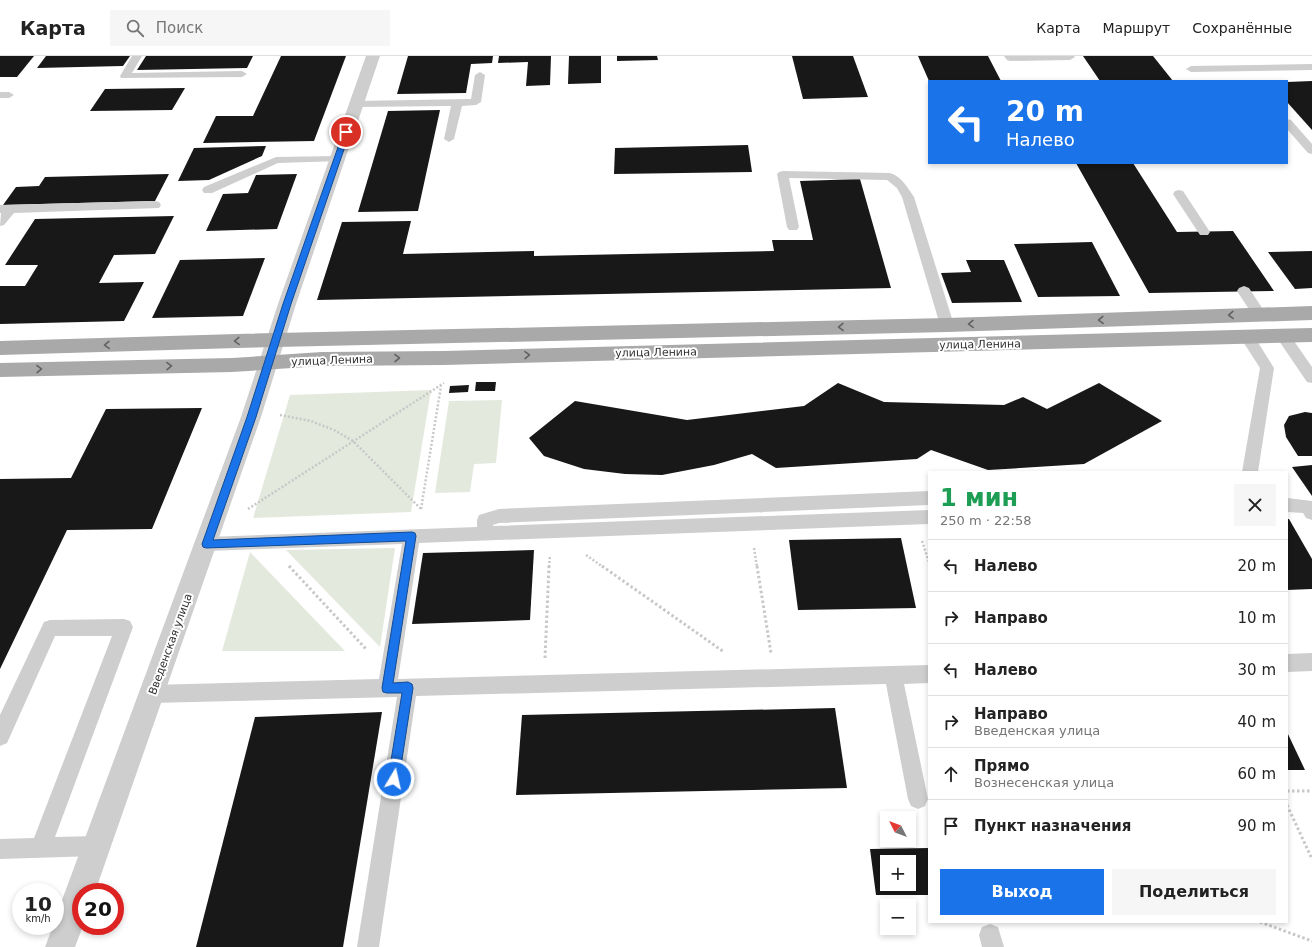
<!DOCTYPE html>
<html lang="ru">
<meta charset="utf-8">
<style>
:root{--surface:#fff;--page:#f6f6f6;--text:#222;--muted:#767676;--line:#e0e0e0;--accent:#1a73e8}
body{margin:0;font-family:"DejaVu Sans",sans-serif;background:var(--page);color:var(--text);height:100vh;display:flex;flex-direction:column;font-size:15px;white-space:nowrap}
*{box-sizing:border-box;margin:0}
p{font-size:13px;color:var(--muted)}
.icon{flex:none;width:22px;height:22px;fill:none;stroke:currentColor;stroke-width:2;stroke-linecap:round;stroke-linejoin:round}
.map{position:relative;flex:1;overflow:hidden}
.sheet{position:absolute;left:928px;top:415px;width:360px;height:452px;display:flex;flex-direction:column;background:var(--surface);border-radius:0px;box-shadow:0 2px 6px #0003}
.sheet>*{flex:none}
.banner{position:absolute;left:928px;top:24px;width:360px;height:84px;border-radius:0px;box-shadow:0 2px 6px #0003;background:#1a73e8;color:#fff;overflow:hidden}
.needle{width:26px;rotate:312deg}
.fabs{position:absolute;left:880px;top:755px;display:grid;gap:8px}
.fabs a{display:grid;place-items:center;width:36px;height:36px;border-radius:0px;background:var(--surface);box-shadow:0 2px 6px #0003;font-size:20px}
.speed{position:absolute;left:12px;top:827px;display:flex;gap:8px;font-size:20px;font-weight:700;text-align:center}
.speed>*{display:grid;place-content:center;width:52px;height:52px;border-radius:50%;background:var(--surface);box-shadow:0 2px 6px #0003;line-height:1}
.speed small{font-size:10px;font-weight:400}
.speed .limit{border:6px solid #d22;background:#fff;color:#111}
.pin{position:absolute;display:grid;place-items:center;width:34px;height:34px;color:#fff;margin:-17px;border:2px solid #fff;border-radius:50%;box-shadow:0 1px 4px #0007}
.me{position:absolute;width:44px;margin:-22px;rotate:9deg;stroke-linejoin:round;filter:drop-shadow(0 0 3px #0008)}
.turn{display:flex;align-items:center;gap:14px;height:84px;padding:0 12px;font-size:18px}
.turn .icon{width:52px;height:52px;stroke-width:2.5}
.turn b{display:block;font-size:28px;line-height:34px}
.round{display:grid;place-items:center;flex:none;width:42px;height:42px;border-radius:0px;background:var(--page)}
.overview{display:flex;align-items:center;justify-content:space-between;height:68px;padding:0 12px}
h1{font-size:24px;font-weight:600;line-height:30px;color:#1e9e55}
.cta{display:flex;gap:8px;margin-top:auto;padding:8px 12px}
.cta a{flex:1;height:46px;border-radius:0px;background:var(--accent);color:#fff;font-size:16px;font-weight:600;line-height:46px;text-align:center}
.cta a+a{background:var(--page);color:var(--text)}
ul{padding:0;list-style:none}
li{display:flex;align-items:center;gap:12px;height:52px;padding:0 12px;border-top:1px solid var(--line)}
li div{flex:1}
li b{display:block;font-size:15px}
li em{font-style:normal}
header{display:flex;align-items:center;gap:24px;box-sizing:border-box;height:56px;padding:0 20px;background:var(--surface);border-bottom:1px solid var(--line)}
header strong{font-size:19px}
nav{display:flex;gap:22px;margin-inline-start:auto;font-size:14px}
.search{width:280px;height:36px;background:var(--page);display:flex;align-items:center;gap:10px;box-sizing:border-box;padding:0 14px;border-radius:0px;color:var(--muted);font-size:15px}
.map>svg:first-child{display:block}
.green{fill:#e4e9de}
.building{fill:#181818;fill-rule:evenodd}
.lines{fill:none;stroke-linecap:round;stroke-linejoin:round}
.path-far1{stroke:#c8c8c8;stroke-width:2.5;stroke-dasharray:2 2;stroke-linecap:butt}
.path{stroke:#c8c8c8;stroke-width:3;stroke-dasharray:2.5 2.5;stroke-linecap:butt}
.lane{fill:#cecece;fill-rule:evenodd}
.street{fill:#cecece;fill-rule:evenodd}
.primary{fill:#a9a9a9;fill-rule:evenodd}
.oneway{stroke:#616161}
.route{fill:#1a73e8;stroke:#114b97}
.labels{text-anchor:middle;stroke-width:4;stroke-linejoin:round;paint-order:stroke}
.street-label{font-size:11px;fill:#313131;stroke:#fff}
</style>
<header>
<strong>Карта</strong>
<div class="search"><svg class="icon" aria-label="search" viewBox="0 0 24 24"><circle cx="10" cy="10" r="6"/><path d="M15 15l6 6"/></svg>Поиск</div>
<nav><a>Карта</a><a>Маршрут</a><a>Сохранённые</a></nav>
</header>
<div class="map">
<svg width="1312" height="891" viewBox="0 0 1312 891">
<rect width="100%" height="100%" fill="#fff"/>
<g class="green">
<polygon points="431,334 411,456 253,462 290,339"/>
<polygon points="502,344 496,407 474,408 470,436 435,437 449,345"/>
<polygon points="395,492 380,591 286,494"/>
<polygon points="250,496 345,595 222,595"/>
</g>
<g class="building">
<polygon points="0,0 34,0 17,21 0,21"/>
<polygon points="46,0 130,0 123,10 37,12"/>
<polygon points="146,0 253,0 247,12 137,14"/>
<polygon points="281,0 346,0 314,85 203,87 216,60 253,60"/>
<polygon points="408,0 493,0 492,7 471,8 466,37 397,38"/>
<polygon points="499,0 551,0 550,29 526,30 528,6 498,7"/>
<polygon points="569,0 601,0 601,27 568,28"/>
<polygon points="617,0 657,0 658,4 617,5"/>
<polygon points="792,0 853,0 868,41 803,43"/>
<polygon points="918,0 988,0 1001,25 929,25"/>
<polygon points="1083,0 1153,0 1173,25 1100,25"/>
<polygon points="1312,25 1312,74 1287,46 1287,26"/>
<polygon points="185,32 172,54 90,55 105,33"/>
<polygon points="440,54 418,155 358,156 388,55"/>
<polygon points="748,89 752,116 614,118 615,92"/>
<polygon points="266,90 262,100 209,124 178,125 194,92"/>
<polygon points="1076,107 1133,107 1177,176 1233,175 1274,235 1149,237"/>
<polygon points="169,118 155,145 3,149 16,131 39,130 45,121"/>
<polygon points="297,118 277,173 206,175 223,138 248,137 256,119"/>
<polygon points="860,123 891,232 317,244 342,166 411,165 403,198 534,195 534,200 774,195 772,184 813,184 800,125"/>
<polygon points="174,160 155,198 114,199 99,227 144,226 124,265 0,268 0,230 25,230 38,209 5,209 35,163"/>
<polygon points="1092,186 1120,240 1038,241 1014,188"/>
<polygon points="1312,195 1312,232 1295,233 1268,196"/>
<polygon points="265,202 243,260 152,262 180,204"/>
<polygon points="966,204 1004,204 1022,246 952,247 941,217 971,216"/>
<polygon points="476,326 496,326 495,335 475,335"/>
<polygon points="838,327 884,346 1004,349 1023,341 1047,353 1099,327 1162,365 1084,408 988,414 931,394 917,403 776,412 752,398 714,409 662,419 625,418 584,413 544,400 529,382 575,345 687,364 804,350"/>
<polygon points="469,329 468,336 449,337 450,330"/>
<polygon points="202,352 152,473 67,474 0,613 0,423 71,422 106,353"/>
<polygon points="1305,356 1312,357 1312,400 1298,400 1286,381 1284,369 1289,360"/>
<polygon points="1312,409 1312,440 1292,411"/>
<polygon points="1287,463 1289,463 1312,503 1312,533 1287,534"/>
<polygon points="901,482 916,552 798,554 789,484"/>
<polygon points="534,494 530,564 412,568 423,497"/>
<polygon points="835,652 847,732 516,739 522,659"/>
<polygon points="382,656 343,891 196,891 255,661"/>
<polygon points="1287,676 1305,714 1287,714"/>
<path d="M929,792V839H876L870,793ZM887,806H909V828H887Z"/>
</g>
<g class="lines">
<g class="path-far1">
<polyline points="280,359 311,365 334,374 353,385 421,453"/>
<polyline points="248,453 444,327"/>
<polyline points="421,453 441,330"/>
<polyline points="922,485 929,506"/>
<polyline points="754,492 757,511"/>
<polyline points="586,499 603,511"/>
<polyline points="289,510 290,511"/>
<polyline points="549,511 550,499"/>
</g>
<g class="path">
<polyline points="289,510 366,593"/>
<polyline points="602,510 724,596"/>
<polyline points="757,510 771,597"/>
<polyline points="545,602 549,510"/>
<polyline points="1287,735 1312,735"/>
<polyline points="1287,749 1312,803"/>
<polyline points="1260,866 1312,885"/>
</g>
<g class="lane">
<polygon points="132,0 142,0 132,17 242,15 247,18 242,21 121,22 120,20"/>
<polygon points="1004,0 1074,0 1075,1 1070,4 1010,5 1007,4"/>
<polygon points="1312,8 1312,14 1191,16 1186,13 1191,10"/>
<polygon points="480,16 485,19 481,46 476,49 462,50 454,83 449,86 444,83 451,50 356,51 351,48 356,45 471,43 475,19"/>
<polygon points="0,36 9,36 14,39 9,42 0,42"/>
<polygon points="1287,63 1291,64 1312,88 1312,98 1308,97 1287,73"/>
<polygon points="337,100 341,101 343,103 341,105 278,107 212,137 204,137 202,134 204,131 276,101"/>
<path d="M783,115L890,117C901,120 908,132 914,141L954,269L952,272L947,274L942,272L940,269L902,141L897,132L887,124L789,122L799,171L797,174H789L787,171L777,118L779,116Z"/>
<polygon points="1179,134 1183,135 1208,173 1210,176 1208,179 1200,179 1173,138 1175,135"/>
<polygon points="155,145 159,146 161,149 159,152 14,157 4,169 0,170 1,157 0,157 0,149"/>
<polygon points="1244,230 1249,232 1264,255 1266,258 1264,261 1259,263 1254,261 1239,238 1237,235 1239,232"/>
<polygon points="1282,274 1287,275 1312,311 1312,327 1307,326 1275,279 1277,275"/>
<polygon points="1247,276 1252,277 1274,312 1258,416 1242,416 1260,312 1240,281 1242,277"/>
<polygon points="929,435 929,449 499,467 493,469 493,470 929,454 929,468 419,487 398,623 929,609 929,627 904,628 928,743 925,750 918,753 911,750 908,743 886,628 416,640 379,891 357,891 397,641 151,647 144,645 142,638 144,631 151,629 379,623 402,488 206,495 200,493 198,488 200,483 206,481 477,471 477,464 479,459 499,453"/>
<polygon points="1287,442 1312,445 1312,464 1306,462 1303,457 1287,456"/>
<polygon points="124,563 130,565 133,571 55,781 96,780 103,783 106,790 103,797 96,800 0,803 0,783 34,782 112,580 55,580 7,687 0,690 0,659 44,566 50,564"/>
<polygon points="1312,597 1312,615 1287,616 1287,598"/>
<polygon points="990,868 998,871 1004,891 982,891 979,879 982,871"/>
</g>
<polygon class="street" points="366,0 380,0 296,248 261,361 95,836 81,836 81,870 83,870 75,891 45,891 53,870 55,870 55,863 241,361 278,248"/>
<g class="primary">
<polygon points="1312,250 1312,264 947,276 237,292 0,299 0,285 237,278 947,262"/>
<polygon points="1312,272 1312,286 444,309 322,310 232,316 0,321 0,307 232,302 322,296 444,295"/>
</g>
</g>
<defs><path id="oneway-chevron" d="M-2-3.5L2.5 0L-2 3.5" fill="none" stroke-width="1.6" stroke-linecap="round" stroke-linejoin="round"/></defs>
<g class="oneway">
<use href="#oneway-chevron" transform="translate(1231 259) rotate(178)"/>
<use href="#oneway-chevron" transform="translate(1101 264) rotate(178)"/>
<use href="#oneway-chevron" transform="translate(971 268) rotate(178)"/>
<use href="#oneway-chevron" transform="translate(841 271) rotate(179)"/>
<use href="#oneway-chevron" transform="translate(237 285) rotate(178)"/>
<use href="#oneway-chevron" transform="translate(107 289) rotate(178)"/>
<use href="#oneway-chevron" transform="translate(527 299) rotate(-1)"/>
<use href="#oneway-chevron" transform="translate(397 302) rotate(-1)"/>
<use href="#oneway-chevron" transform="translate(169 310) rotate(-1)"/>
<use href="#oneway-chevron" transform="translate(39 313) rotate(-1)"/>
</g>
<polygon class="route" points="344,74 350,76 291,248 256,361 213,484 412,476 415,477 416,480 393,627 408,626 412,628 413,632 399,723 398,727 394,729 390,727 388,723 402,637 387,637 383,636 382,632 406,485 206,492 203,491 202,488 247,361 283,248"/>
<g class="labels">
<g class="street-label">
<text transform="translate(980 288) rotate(-1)" y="4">улица Ленина</text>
<text transform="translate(656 296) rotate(-1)" y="4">улица Ленина</text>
<text transform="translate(332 304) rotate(-2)" y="4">улица Ленина</text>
<text transform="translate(170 588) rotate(-70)" y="4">Введенская улица</text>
</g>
</g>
</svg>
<div class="fabs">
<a><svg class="needle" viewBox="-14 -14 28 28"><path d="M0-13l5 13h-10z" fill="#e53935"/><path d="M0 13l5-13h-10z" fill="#767676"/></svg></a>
<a>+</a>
<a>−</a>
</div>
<div class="speed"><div>10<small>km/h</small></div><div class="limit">20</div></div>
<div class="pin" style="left:346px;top:76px;background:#d93025"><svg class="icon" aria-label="arrive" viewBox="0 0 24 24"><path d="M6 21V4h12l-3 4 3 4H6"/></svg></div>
<svg class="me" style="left:394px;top:723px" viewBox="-20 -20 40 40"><circle r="17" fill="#1a73e8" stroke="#fff" stroke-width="3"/><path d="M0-11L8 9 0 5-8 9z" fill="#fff"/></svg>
<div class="banner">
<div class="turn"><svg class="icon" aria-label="left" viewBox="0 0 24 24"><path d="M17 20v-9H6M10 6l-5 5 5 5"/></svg><div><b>20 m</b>Налево</div></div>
</div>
<section class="sheet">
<div class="overview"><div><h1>1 мин</h1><p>250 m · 22:58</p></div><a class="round"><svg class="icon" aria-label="close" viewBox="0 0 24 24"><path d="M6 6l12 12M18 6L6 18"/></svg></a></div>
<ul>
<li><svg class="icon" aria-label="left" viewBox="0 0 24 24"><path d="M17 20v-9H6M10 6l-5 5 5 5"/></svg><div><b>Налево</b></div><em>20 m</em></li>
<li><svg class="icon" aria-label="right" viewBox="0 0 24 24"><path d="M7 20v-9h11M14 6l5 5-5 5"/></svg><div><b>Направо</b></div><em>10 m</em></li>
<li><svg class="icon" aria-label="left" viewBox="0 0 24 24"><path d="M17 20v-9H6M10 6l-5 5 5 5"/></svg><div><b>Налево</b></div><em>30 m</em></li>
<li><svg class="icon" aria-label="right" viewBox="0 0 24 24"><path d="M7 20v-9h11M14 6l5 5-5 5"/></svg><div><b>Направо</b><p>Введенская улица</p></div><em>40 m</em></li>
<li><svg class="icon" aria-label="ahead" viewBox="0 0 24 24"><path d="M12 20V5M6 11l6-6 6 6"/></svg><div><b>Прямо</b><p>Вознесенская улица</p></div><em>60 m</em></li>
<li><svg class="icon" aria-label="arrive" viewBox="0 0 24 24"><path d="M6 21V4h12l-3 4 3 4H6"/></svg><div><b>Пункт назначения</b></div><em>90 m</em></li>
</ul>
<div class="cta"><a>Выход</a><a>Поделиться</a></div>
</section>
</div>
